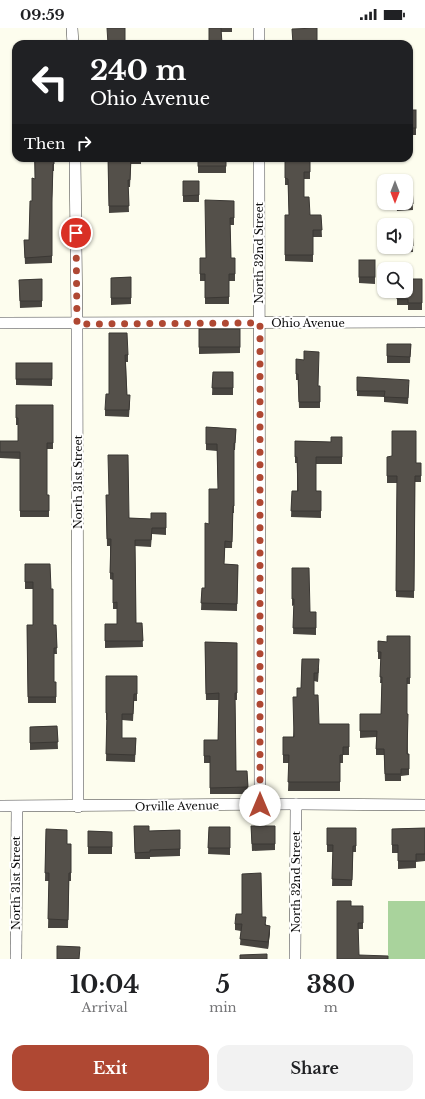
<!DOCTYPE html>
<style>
:root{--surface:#fff;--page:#f2f2f2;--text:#202124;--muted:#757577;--accent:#af4833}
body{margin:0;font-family:"Libre Baskerville",serif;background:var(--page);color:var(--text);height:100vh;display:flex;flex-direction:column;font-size:15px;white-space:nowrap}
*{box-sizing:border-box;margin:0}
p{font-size:13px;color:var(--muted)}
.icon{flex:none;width:22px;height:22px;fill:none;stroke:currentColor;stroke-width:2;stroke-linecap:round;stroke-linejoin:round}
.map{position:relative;height:931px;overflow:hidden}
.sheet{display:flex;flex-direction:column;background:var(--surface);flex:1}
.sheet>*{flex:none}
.guide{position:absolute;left:12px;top:12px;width:401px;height:122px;border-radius:12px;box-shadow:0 1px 3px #0004;background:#202124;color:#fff;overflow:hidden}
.needle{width:26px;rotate:180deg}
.fabs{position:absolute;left:377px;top:146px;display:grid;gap:8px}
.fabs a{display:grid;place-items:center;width:36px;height:36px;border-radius:8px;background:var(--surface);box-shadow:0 1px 3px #0004;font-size:20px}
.pin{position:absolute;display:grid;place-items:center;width:34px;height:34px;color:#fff;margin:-17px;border:2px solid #fff;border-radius:50%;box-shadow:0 1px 4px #0007}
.me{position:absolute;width:44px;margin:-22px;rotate:0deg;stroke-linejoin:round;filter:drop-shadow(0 0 3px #0008)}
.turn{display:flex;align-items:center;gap:14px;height:84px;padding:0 12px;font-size:18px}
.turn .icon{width:52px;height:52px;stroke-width:2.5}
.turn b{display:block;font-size:28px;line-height:34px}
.then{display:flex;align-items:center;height:38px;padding:0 12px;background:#0003;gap:8px;font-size:15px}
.eta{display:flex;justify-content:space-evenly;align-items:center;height:68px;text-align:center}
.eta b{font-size:24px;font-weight:700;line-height:28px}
.button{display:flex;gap:8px;margin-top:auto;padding:8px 12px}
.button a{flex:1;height:46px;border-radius:12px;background:var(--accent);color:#fff;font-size:16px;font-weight:700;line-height:46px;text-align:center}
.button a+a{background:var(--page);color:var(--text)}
.status{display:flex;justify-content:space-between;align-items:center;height:28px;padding:0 20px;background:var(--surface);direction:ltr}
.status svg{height:11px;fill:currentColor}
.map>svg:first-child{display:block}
.forest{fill:#a9d39c}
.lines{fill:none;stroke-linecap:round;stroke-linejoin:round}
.minor-casing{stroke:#404040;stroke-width:12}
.minor{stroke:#fff;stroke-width:11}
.wall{fill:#484540}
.shaded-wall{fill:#3b3834}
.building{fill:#54504a;stroke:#3b3834}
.route{stroke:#af4833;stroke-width:7;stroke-dasharray:0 12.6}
.labels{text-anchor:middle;stroke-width:4;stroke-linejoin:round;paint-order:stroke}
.street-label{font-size:11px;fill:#0d0d0d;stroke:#fff}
</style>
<div class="status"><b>09:59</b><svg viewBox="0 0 49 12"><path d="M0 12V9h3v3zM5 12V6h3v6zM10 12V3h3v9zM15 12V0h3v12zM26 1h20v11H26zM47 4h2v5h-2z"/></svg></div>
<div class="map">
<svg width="425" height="931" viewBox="0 0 425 931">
<rect width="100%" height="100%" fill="#fdfdee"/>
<rect class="forest" x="388" y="873" width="37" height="58"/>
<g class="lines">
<defs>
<g id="minor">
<polyline points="72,0 73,16"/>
<polyline points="259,0 259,16"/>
<polyline points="75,130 77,296 78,779"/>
<polyline points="259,130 260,777"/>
<polyline points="0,295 425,294"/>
<polyline points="0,778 296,776 425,777"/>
<polyline points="16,931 17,779"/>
<polyline points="295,931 296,776"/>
</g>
</defs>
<use href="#minor" class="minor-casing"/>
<use href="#minor" class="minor"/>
</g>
<g class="wall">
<polygon points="209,0 232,0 232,4 221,4 209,13"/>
<rect x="409" y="82" width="7" height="25"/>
<polygon points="34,130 54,136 54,143 53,143 52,175 52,235 25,236 24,212 29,212 32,173 35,151"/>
<polygon points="108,130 141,130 141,136 131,136 130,159 128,159 129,184 109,185"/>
<rect x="198" y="130" width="28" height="15"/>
<polygon points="285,133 310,133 310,151 304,151 304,169 310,187 321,187 322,209 313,209 313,234 285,233 285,187 289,187 288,157 285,157"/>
<rect x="183" y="153" width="16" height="21"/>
<polygon points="412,158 413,182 397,183 396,175"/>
<polygon points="234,173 234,197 230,197 231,230 235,230 235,253 229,253 229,276 205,276 205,253 200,253 200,230 206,230"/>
<polygon points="406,201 412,201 413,224 389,225 388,219 406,219"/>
<polygon points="359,232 375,232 375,256 359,255"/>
<polygon points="131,249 131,276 111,277 111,250"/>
<polygon points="42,251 42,279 20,280 19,252"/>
<polygon points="422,251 422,282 408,282 408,277 397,277 397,263"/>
<polygon points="199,301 240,301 240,325 199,326"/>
<polygon points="109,305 128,327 128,334 126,334 127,367 130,374 129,389 105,388 105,382 109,366"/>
<polygon points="387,316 411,316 410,335 387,335"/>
<polygon points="296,331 318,358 320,358 320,380 299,380 298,352 296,352"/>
<polygon points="16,335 52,335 52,358 16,357"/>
<polygon points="213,344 233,344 233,367 212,367"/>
<polygon points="357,349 409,357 408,376 384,374 384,369 357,368"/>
<polygon points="16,377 53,377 53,421 47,421 47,467 49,467 49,489 20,489 20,431 0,430 0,413 18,413 18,397 16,397"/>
<polygon points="206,399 236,401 235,422 234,422 234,485 233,485 232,520 225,520 224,536 238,537 237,583 201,582 202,560 205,560 209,496 218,461 217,423 206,422"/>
<polygon points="342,409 342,436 316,436 316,463 321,463 321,490 291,489 292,463 297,463 297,435 295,435 295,413 331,414"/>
<polygon points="387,429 416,435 421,435 421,454 415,454 414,570 396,569 397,455 387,455"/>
<polygon points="106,467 129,490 151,491 166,485 166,507 152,506 151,519 135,518 136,595 142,595 143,619 105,620 105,596 117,596 117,581 113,581 113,552 110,551 110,518 107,518"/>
<polygon points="25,536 51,561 53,597 56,597 57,626 54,626 54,654 56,654 56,675 28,675 27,597 33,597 33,561 25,561"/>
<polygon points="292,540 310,584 316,584 316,607 293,606 294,577 292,578"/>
<polygon points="410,608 410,656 407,656 407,686 408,726 409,726 409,747 401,748 401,753 385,753 384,727 376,727 376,709 360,710 360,686 381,686 382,655 380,655 381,631 378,631 378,613 387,614"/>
<polygon points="205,614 237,615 237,672 235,672 236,743 247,743 248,766 210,766 210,735 204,735 204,712 218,712 219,672 206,672"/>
<polygon points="302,631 319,640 318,654 314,653 314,667 319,696 349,696 349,727 343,727 343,735 340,735 340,763 288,763 289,735 283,735 283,709 293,709 297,669 301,660"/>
<polygon points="106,648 137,648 137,673 134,673 133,693 122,692 122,710 136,710 135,734 106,733 107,692 106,692"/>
<polygon points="57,698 58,721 30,722 30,699"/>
<polygon points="134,798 149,803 180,802 180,828 150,829 150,831 135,831"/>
<polygon points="251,798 275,798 275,822 252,823"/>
<polygon points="209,799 230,799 230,827 208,826"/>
<polygon points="327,800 356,800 356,824 353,824 352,858 332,858 333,824 327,824"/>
<polygon points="425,800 425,833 416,834 416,840 398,841 398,825 392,825 392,801"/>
<polygon points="46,801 67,816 71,816 71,853 69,853 68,900 48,900 49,853 45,853"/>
<polygon points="88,803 112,804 112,826 88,826"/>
<polygon points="351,878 363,878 363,901 358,901 337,931"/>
<polygon points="262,889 270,904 268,921 240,917 241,903 235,902 235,896"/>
</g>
<polygon class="shaded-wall" points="270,898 270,904 268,921 268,914"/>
<g class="building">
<polygon points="107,0 125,0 125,16 108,16"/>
<polygon points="209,0 221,0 222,16 207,16 207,13 209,13"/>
<polygon points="317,0 317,16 293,16 292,1"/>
<rect x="409" y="82" width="7" height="18"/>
<polygon points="35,130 54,130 54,136 53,136 52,170 52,228 25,230 24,212 29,212 30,173 32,173 32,150 35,151"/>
<polygon points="108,130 131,130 130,152 128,152 129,178 109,178"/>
<rect x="198" y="130" width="28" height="8"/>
<polygon points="285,133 310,133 310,144 304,144 304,169 309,169 310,187 321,187 322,202 313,202 313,227 285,227 285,187 289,187 288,151 285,150"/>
<polygon points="183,153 199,153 199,167 183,168"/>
<polygon points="412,158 413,176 397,177 397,175 406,175 406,159"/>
<polygon points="205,172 234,173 234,190 230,190 231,230 235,230 235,246 229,246 229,269 205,270 205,246 200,246 200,230 206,230"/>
<polygon points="406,201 412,201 413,218 406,218"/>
<rect x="359" y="232" width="16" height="17"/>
<polygon points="131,249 131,270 111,270 111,250"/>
<polygon points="42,251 42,273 20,273 19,252"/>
<polygon points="406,251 422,251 422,275 408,275 408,271 397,271 397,263 406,263"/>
<rect x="199" y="301" width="41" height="18"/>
<polygon points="109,305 127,305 128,327 125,327 127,367 130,367 129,382 105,382 106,366 109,366"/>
<polygon points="387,316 411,316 410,329 387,328"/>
<polygon points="304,323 319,324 318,358 320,358 320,374 299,374 298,346 296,346 296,331 304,332"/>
<rect x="16" y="335" width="36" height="16"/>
<polygon points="213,344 233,344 233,360 212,360"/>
<polygon points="357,349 409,352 408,370 384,369 385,363 357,363"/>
<polygon points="16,377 53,377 53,415 47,415 47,467 49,467 49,483 20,483 20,424 0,424 0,413 18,413 18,390 16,390"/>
<polygon points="206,399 236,401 235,415 234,415 234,478 233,478 232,514 225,513 224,536 238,537 237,576 201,575 202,560 205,560 205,495 209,496 209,461 218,461 217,416 206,416"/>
<polygon points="392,403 416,403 416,435 421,435 421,448 415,448 414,563 396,563 397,448 387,448 387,429 392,428"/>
<polygon points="331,409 342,409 342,429 316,429 316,463 321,463 321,483 291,483 292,463 298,463 297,429 295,429 295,413 331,414"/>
<polygon points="108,427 128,427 129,490 151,491 151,485 166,485 166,500 152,500 151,512 135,512 136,595 142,595 143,613 105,613 105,596 117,596 117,574 113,575 113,545 110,545 111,511 107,511 106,467 109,467"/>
<polygon points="25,536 50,536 51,561 53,561 53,597 56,597 57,620 54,620 54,654 56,654 56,669 28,669 27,597 33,597 33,554 25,554"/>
<polygon points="292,540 309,540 310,584 316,584 316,600 293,600 294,571 292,571"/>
<polygon points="387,608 410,608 410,650 407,650 407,686 408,686 407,726 409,726 409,741 401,741 401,746 385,746 384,721 376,721 377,703 360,703 360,686 381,686 382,649 380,649 381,624 378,624 378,613 387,614"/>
<polygon points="205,614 237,615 237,665 235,665 236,743 247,743 248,759 210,760 210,728 204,728 204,712 218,712 219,665 206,666"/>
<polygon points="302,631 319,631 318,645 314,645 314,667 318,667 319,696 349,696 349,719 343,719 343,727 340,727 340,754 288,754 289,727 283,727 283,709 294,709 293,669 297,669 297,660 301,660"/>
<polygon points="106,648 137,648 137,666 134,666 133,686 122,686 122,710 136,710 135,727 106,726 107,685 106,685"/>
<polygon points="57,698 58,714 30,715 30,699"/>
<polygon points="134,798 149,798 149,803 180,802 180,821 150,822 150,824 135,825"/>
<polygon points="251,798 275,798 275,816 252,816"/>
<polygon points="209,799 230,799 230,820 208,820"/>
<polygon points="327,800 356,800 356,818 353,818 352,852 332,851 333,817 327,817"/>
<polygon points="425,800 425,826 416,826 416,833 398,833 398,817 392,817 392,801"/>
<polygon points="46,801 67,802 67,816 71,816 71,845 69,845 68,892 48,891 49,845 45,845"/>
<polygon points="88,803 112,804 112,819 88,819"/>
<polygon points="261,845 262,889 266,889 265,897 270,898 268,914 240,911 242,896 235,896 236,886 242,886 242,846"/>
<polygon points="337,873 351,873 351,878 363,878 363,895 358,895 359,927 388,928 388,931 337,931"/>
<polygon points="57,918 80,919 79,931 57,931"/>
<polygon points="267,926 267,931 240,931 240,927"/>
</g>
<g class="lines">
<polyline class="route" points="76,205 77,296 260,295 260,777"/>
</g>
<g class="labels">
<g class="street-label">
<text transform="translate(259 225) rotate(-90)" y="4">North 32nd Street</text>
<text x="308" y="299">Ohio Avenue</text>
<text transform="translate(78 454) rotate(-90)" y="4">North 31st Street</text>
<text transform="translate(177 778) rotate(-1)" y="4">Orville Avenue</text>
<text transform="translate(296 854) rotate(-90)" y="4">North 32nd Street</text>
<text transform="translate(16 855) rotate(-90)" y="4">North 31st Street</text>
</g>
</g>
</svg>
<div class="fabs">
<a><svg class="needle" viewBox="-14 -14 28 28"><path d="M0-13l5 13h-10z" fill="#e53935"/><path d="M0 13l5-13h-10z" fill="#757577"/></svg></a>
<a><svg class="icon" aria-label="sound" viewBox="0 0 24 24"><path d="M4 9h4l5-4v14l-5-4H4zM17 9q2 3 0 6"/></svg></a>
<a><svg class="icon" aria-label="search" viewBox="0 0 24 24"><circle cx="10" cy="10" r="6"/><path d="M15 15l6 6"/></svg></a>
</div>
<div class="pin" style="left:76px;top:205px;background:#d93025"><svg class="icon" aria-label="arrive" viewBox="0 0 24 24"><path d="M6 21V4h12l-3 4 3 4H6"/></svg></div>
<svg class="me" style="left:260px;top:777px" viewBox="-20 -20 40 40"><circle r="19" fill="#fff"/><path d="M0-13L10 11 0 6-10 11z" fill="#af4833"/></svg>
<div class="guide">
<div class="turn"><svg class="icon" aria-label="left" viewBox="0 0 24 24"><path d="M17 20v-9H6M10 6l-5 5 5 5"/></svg><div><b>240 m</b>Ohio Avenue</div></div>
<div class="then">Then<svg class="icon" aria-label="right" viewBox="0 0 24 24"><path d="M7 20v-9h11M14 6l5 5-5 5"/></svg></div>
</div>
</div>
<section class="sheet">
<div class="eta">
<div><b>10:04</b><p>Arrival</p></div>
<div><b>5</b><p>min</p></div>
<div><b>380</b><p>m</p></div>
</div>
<div class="button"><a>Exit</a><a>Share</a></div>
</section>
